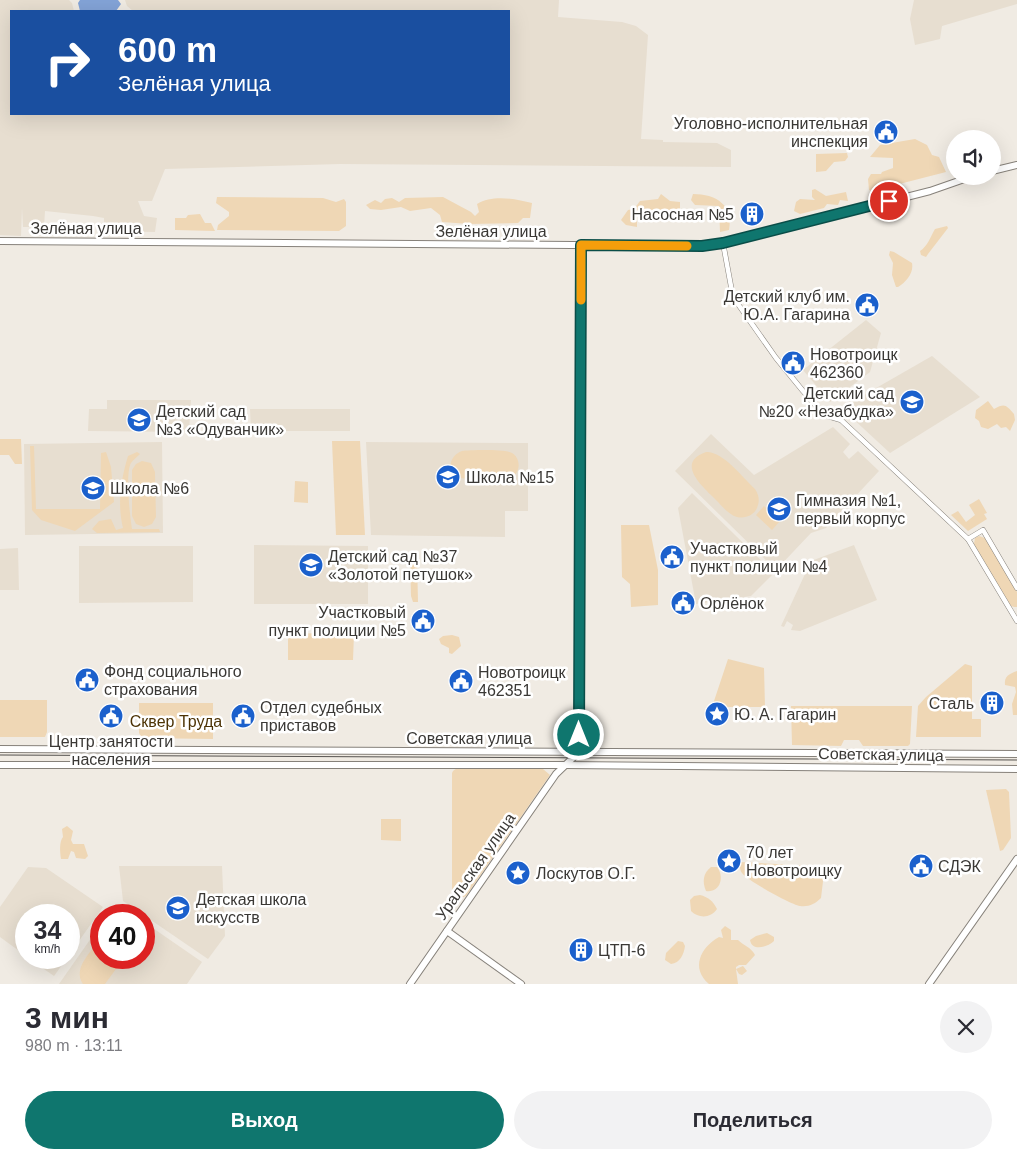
<!DOCTYPE html>
<html lang="ru">
<meta charset="utf-8">
<style>
:root{--surface:#fff;--page:#f2f2f3;--text:#2b2b33;--muted:#7c7c81;--accent:#0f766e}
body{margin:0;font-family:Arial,sans-serif;background:var(--page);color:var(--text);height:100vh;display:flex;flex-direction:column;font-size:19px;white-space:nowrap}
*{box-sizing:border-box;margin:0}
p{font-size:16px;color:var(--muted)}
.icon{flex:none;width:28px;height:28px;fill:none;stroke:currentColor;stroke-width:2;stroke-linecap:round;stroke-linejoin:round}
.map{position:relative;height:984px;overflow:hidden}
.drawer{display:flex;flex-direction:column;background:var(--surface);flex:1}
.drawer>*{flex:none}
.top-card{position:absolute;left:10px;top:10px;width:500px;height:105px;border-radius:0px;box-shadow:0 5px 20px #0002;background:#1a4fa0;color:#fff;overflow:hidden}
.buttons{position:absolute;left:946px;top:130px;display:grid;gap:10px}
.buttons a{display:grid;place-items:center;width:55px;height:55px;border-radius:50%;background:var(--surface);box-shadow:0 5px 20px #0002;font-size:25px}
.speed{position:absolute;left:15px;top:904px;display:flex;gap:10px;font-size:25px;font-weight:700;text-align:center}
.speed>*{display:grid;place-content:center;width:65px;height:65px;border-radius:50%;background:var(--surface);box-shadow:0 5px 20px #0002;line-height:1}
.speed small{font-size:12px;font-weight:400}
.speed .limit{border:8px solid #d22;background:#fff;color:#111}
.pin{position:absolute;display:grid;place-items:center;width:42px;height:42px;color:#fff;margin:-21px;border:2px solid #fff;border-radius:50%;box-shadow:0 1px 5px #0007}
.me{position:absolute;width:55px;margin:-28px;rotate:0deg;stroke-linejoin:round;filter:drop-shadow(0 0 4px #0008)}
.turn{display:flex;align-items:center;gap:18px;height:105px;padding:0 25px;font-size:22px}
.turn .icon{width:65px;height:65px;stroke-width:2.5}
.turn b{display:block;font-size:35px;line-height:42px}
.round{display:grid;place-items:center;flex:none;width:52px;height:52px;border-radius:26px;background:var(--page)}
.overview{display:flex;align-items:center;justify-content:space-between;height:85px;padding:0 25px}
h1{font-size:30px;font-weight:700;line-height:38px}
.button{display:flex;gap:10px;margin-top:auto;padding:10px 25px}
.button a{flex:1;height:58px;border-radius:30px;background:var(--accent);color:#fff;font-size:20px;font-weight:700;line-height:58px;text-align:center}
.button a+a{background:var(--page);color:var(--text)}
.map>svg:first-child{display:block}
.built{fill:#e7ded0}
.green{fill:#efd7b5}
.water{fill:#83a3d7}
.lines{fill:none;stroke-linecap:round;stroke-linejoin:round}
.street-casing{stroke:#86817a;stroke-width:5.5}
.secondary-casing{stroke:#86817a;stroke-width:8}
.street{stroke:#fff;stroke-width:4.5}
.secondary{stroke:#fff;stroke-width:6}
.tram{stroke:#55524f;stroke-width:1}
.route-casing{stroke:#0a4d48;stroke-width:12}
.route{stroke:#0f766e;stroke-width:9}
.slow{stroke:#f59e0b;stroke-width:9}
.labels{text-anchor:middle;stroke-width:5;stroke-linejoin:round;paint-order:stroke}
.poi-label{font-size:16px;fill:#3a3835;stroke:#fff;text-anchor:start}
.street-label{font-size:16px;fill:#3a3835;stroke:#fff}
.park-label{font-size:16px;fill:#4d3305;stroke:#fff}
</style>
<div class="map">
<svg width="1017" height="984" viewBox="0 0 1017 984">
<rect width="100%" height="100%" fill="#f0ebe3"/>
<g class="built">
<polygon points="0,0 69,0 72,3 74,11 11,11 11,114 509,114 509,11 133,11 127,6 125,0 559,0 558,17 622,22 636,26 648,35 641,139 663,140 663,142 717,143 731,150 731,167 340,164 165,169 152,201 138,201 144,216 157,218 155,232 104,231 104,218 93,216 45,211 44,227 23,227 22,208 21,236 0,235"/>
<polygon points="914,0 1017,0 1017,4 942,26 940,39 915,45 910,19"/>
<polygon points="866,320 881,333 870,372 830,402 803,370"/>
<polygon points="932,356 980,397 890,453 850,416 843,407"/>
<polygon points="107,400 191,400 189,432 88,431 89,409 107,409"/>
<polygon points="250,409 350,409 350,431 251,431"/>
<polygon points="833,427 850,444 843,452 849,459 858,451 879,471 826,528 811,533 776,570 675,471 711,434 754,475"/>
<polygon points="162,442 163,533 25,535 24,444"/>
<polygon points="366,442 528,443 528,511 505,511 505,537 371,535"/>
<polygon points="692,493 774,573 751,596 696,604 678,508"/>
<polygon points="254,545 368,546 368,604 254,604"/>
<polygon points="854,545 877,600 800,631 791,630 793,625 787,621 784,627 781,626 811,561"/>
<polygon points="79,546 193,546 193,602 79,603"/>
<polygon points="18,548 19,590 0,590 0,549"/>
<polygon points="119,866 222,866 225,936 208,959 123,901"/>
<polygon points="28,867 46,868 103,907 69,955 69,915 26,915 26,956 0,937 0,907"/>
<polygon points="144,922 202,962 187,984 59,984 101,924 101,958 144,958"/>
<polygon points="28,958 67,958 54,976"/>
</g>
<g class="green">
<polygon points="915,139 927,145 932,155 939,157 946,172 872,191 869,190 868,179 871,174 881,174 882,172 893,168 893,158 870,157 880,145"/>
<polygon points="847,153 848,157 845,161 834,162 826,171 816,172 816,154"/>
<polygon points="815,189 826,196 846,192 848,201 840,200 838,205 827,204 824,208 800,214 794,211 796,202 800,199 815,200 812,197 812,190"/>
<polygon points="661,194 670,201 680,202 680,211 637,211 637,227 626,225 621,220 628,210 634,209 640,201 658,199"/>
<path d="M693,194C716,194 734,205 729,230L720,232L719,206L695,205L691,200Z"/>
<polygon points="217,197 323,198 336,202 344,199 346,202 346,226 339,231 217,230 218,225 229,216 229,212 216,203"/>
<path d="M443,197L471,212L475,216L479,212L477,204C493,194 516,199 532,203L530,218H523L518,223L469,224L442,222L440,215L431,208L410,211L401,207L381,210L370,209L366,205L375,200L381,203L385,199L392,198L399,202L405,198Z"/>
<polygon points="200,214 205,223 211,223 215,231 175,230 175,218 186,218 188,215"/>
<path d="M947,226L948,228L928,254L926,257L921,255L920,251C927,247 931,236 935,229Z"/>
<path d="M890,251L894,252L912,263C914,273 906,282 898,287H896L892,275L893,263L889,255Z"/>
<path d="M988,401L994,409C1005,403 1006,405 1014,414L1015,420L1010,431L1006,427L1001,428L997,424L988,429L981,427L979,421L975,418L976,410Z"/>
<polygon points="0,439 21,439 22,464 15,464 9,455 0,455"/>
<polygon points="332,441 360,441 365,535 336,535"/>
<polygon points="30,446 34,446 36,509 100,509 101,453 106,452 111,467 114,502 75,531 41,520 32,510"/>
<path d="M462,451C471,450 505,449 512,453C521,458 521,473 511,478C505,481 495,479 488,479C480,479 469,480 461,478C445,474 449,455 462,451Z"/>
<path d="M137,452L140,454C137,457 133,460 131,463C125,474 130,516 132,529H159L160,532L97,533L92,529L99,521L111,519L116,530L123,528C117,504 121,479 128,456Z"/>
<path d="M706,452C723,451 743,478 755,489C759,495 760,501 757,508C754,515 745,519 737,517C729,515 722,506 716,500C704,488 674,463 706,452Z"/>
<polygon points="142,461 151,463 155,472 156,517 152,524 144,527 136,524 132,516 132,470 136,464"/>
<polygon points="295,481 308,482 308,503 294,502"/>
<polygon points="979,499 987,513 984,514 987,519 968,531 951,515 958,511 966,522 975,515 969,505"/>
<polygon points="764,506 780,521 772,530 756,515"/>
<polygon points="621,525 649,525 658,570 658,605 631,607 630,584 622,577"/>
<polygon points="979,536 985,538 1017,592 1017,607 1014,607 1009,605 974,544 975,538"/>
<polygon points="410,557 417,557 418,602 413,602 411,596"/>
<polygon points="288,633 354,634 353,660 288,660"/>
<polygon points="452,635 459,637 461,646 452,654 449,653 449,648 441,644 439,639 443,636"/>
<polygon points="728,659 764,668 765,707 712,707"/>
<polygon points="965,664 972,666 972,719 981,719 981,737 916,737 918,706 926,697"/>
<path d="M1017,671V715H1013L1012,704L1016,692L1015,687L1005,685C1004,676 1009,674 1017,671Z"/>
<polygon points="0,700 47,700 47,732 45,737 0,737"/>
<polygon points="139,703 213,703 213,739 142,738 139,733"/>
<polygon points="791,706 912,706 910,744 908,746 863,746 859,740 844,740 841,746 792,745"/>
<polygon points="415,737 454,737 454,742 452,743 450,742 445,742 442,744 422,744"/>
<polygon points="457,768 543,769 550,775 466,896 461,898 455,896 452,892 452,773 453,771"/>
<polygon points="1006,789 1009,792 1011,838 1003,850 1000,851 986,790"/>
<polygon points="381,819 401,819 401,841 381,840"/>
<path d="M67,826L73,831L71,840L73,844H84L88,856L85,859L76,858L74,852L71,851L68,859H61C60,852 59,842 63,837L62,829Z"/>
<path d="M739,862L815,866V872L824,873L821,898C815,904 809,907 800,906C790,904 748,881 742,873C740,871 740,866 739,862Z"/>
<path d="M711,867H717C725,877 720,893 706,891C702,882 703,873 711,867Z"/>
<path d="M700,895C708,897 713,901 717,909C711,918 699,919 691,911L690,900L694,896Z"/>
<path d="M725,926L731,930V940H738C744,946 751,947 755,955L746,965H739L736,967V969L743,966L747,971L742,975L739,974L736,969L738,984H709C690,968 701,947 719,937L723,938L721,930Z"/>
<path d="M767,933L774,937V941C768,947 752,952 750,940L756,936Z"/>
<path d="M101,938V958H124L105,984H83C72,968 92,951 101,938Z"/>
<path d="M678,941L683,942L685,946C684,954 680,963 671,964L665,960L666,953Z"/>
</g>
<polygon class="water" points="80,0 118,0 121,4 116,11 80,11 78,3"/>
<g class="lines">
<defs>
<g id="street">
<polyline points="723,243 733,297 776,358 803,391 824,415 841,420 968,539 1017,621"/>
<polyline points="968,539 983,530 1017,588"/>
</g>
<g id="secondary">
<polyline points="992,171 1017,165"/>
<polyline points="0,241 702,246 723,243 769,232 930,191 973,176"/>
<polyline points="0,749 1017,754"/>
<polyline points="579,752 581,245"/>
<polyline points="0,765 565,765 1017,769"/>
<polyline points="447,931 521,984"/>
<polyline points="410,984 556,774 579,752"/>
<polyline points="929,984 1017,859"/>
</g>
</defs>
<use href="#street" class="street-casing"/>
<use href="#secondary" class="secondary-casing"/>
<use href="#street" class="street"/>
<use href="#secondary" class="secondary"/>
<polyline class="tram" points="0,755 1017,760"/>
</g>
<g class="lines">
<defs>
<polyline id="route" points="579,735 581,245 702,246 723,243 889,201"/>
</defs>
<use href="#route" class="route-casing"/>
<use href="#route" class="route"/>
<polyline class="slow" points="581,300 581,245 687,246"/>
</g>
<defs>
<symbol id="civic-disc" viewBox="-11 -11 22 22"><circle r="9.5" fill="#1b60cc" stroke="#fff"/><path d="M-.6-6.5H3V-4.5H.6V-3L4-1V1h2V6H-6V1h2V-1L-.6-3ZM-1.2 2.5V6h2.4V2.5Z" fill="#fff"/></symbol>
<symbol id="building-disc" viewBox="-11 -11 22 22"><circle r="9.5" fill="#1b60cc" stroke="#fff"/><path d="M-4-6H4V6H1V3H-1V6H-4ZM-2.5-4.3h1.7v1.8h-1.7ZM.8-4.3h1.7v1.8H.8ZM-2.5-1h1.7V.8h-1.7ZM.8-1h1.7V.8H.8Z" fill="#fff"/></symbol>
<symbol id="school-disc" viewBox="-11 -11 22 22"><circle r="9.5" fill="#1b60cc" stroke="#fff"/><path d="M0-5L7-2L0 1L-7-2ZM-4 1L0 2.5L4 1V4Q0 6-4 4Z" fill="#fff"/></symbol>
<symbol id="sight-disc" viewBox="-11 -11 22 22"><circle r="9.5" fill="#1b60cc" stroke="#fff"/><path d="M0-6L1.8-2.2L6-1.7L2.9 1.2L3.7 5.4L0 3.3L-3.7 5.4L-2.9 1.2L-6-1.7L-1.8-2.2Z" fill="#fff"/></symbol>
</defs>
<g fill-rule="evenodd">
<use href="#civic-disc" x="872" y="118" width="28" height="28"/>
<use href="#building-disc" x="738" y="200" width="28" height="28"/>
<use href="#civic-disc" x="853" y="291" width="28" height="28"/>
<use href="#civic-disc" x="779" y="349" width="28" height="28"/>
<use href="#school-disc" x="898" y="388" width="28" height="28"/>
<use href="#school-disc" x="125" y="406" width="28" height="28"/>
<use href="#school-disc" x="434" y="463" width="28" height="28"/>
<use href="#school-disc" x="79" y="474" width="28" height="28"/>
<use href="#school-disc" x="765" y="495" width="28" height="28"/>
<use href="#civic-disc" x="658" y="543" width="28" height="28"/>
<use href="#school-disc" x="297" y="551" width="28" height="28"/>
<use href="#civic-disc" x="669" y="589" width="28" height="28"/>
<use href="#civic-disc" x="409" y="607" width="28" height="28"/>
<use href="#civic-disc" x="73" y="666" width="28" height="28"/>
<use href="#civic-disc" x="447" y="667" width="28" height="28"/>
<use href="#building-disc" x="978" y="689" width="28" height="28"/>
<use href="#sight-disc" x="703" y="700" width="28" height="28"/>
<use href="#civic-disc" x="97" y="702" width="28" height="28"/>
<use href="#civic-disc" x="229" y="702" width="28" height="28"/>
<use href="#sight-disc" x="715" y="847" width="28" height="28"/>
<use href="#civic-disc" x="907" y="852" width="28" height="28"/>
<use href="#sight-disc" x="504" y="859" width="28" height="28"/>
<use href="#school-disc" x="164" y="894" width="28" height="28"/>
<use href="#building-disc" x="567" y="936" width="28" height="28"/>
</g>
<g class="labels">
<g class="poi-label">
<text x="868" y="129" text-anchor="end">Уголовно-исполнительная<tspan x="868" dy="18">инспекция</tspan></text>
<text x="734" y="220" text-anchor="end">Насосная №5</text>
<text x="850" y="302" text-anchor="end">Детский клуб им.<tspan x="850" dy="18">Ю.А. Гагарина</tspan></text>
<text x="810" y="360">Новотроицк<tspan x="810" dy="18">462360</tspan></text>
<text x="894" y="399" text-anchor="end">Детский сад<tspan x="894" dy="18">№20 «Незабудка»</tspan></text>
<text x="156" y="417">Детский сад<tspan x="156" dy="18">№3 «Одуванчик»</tspan></text>
<text x="466" y="483">Школа №15</text>
<text x="110" y="494">Школа №6</text>
<text x="796" y="506">Гимназия №1,<tspan x="796" dy="18">первый корпус</tspan></text>
<text x="690" y="554">Участковый<tspan x="690" dy="18">пункт полиции №4</tspan></text>
<text x="328" y="562">Детский сад №37<tspan x="328" dy="18">«Золотой петушок»</tspan></text>
<text x="700" y="609">Орлёнок</text>
<text x="406" y="618" text-anchor="end">Участковый<tspan x="406" dy="18">пункт полиции №5</tspan></text>
<text x="104" y="677">Фонд социального<tspan x="104" dy="18">страхования</tspan></text>
<text x="478" y="678">Новотроицк<tspan x="478" dy="18">462351</tspan></text>
<text x="974" y="709" text-anchor="end">Сталь</text>
<text x="260" y="713">Отдел судебных<tspan x="260" dy="18">приставов</tspan></text>
<text x="734" y="720">Ю. А. Гагарин</text>
<text x="111" y="747" text-anchor="middle">Центр занятости<tspan x="111" dy="18">населения</tspan></text>
<text x="746" y="858">70 лет<tspan x="746" dy="18">Новотроицку</tspan></text>
<text x="938" y="872">СДЭК</text>
<text x="536" y="879">Лоскутов О.Г.</text>
<text x="196" y="905">Детская школа<tspan x="196" dy="18">искусств</tspan></text>
<text x="598" y="956">ЦТП-6</text>
</g>
<g class="street-label">
<text x="86" y="234">Зелёная улица</text>
<text x="491" y="237">Зелёная улица</text>
<text x="469" y="744">Советская улица</text>
<text transform="translate(881 754) rotate(1)" y="6">Советская улица</text>
<text transform="translate(475 866) rotate(-55)" y="6">Уральская улица</text>
</g>
<g class="park-label">
<text x="176" y="727">Сквер Труда</text>
</g>
</g>
</svg>
<div class="buttons">
<a><svg class="icon" aria-label="sound" viewBox="0 0 24 24"><path d="M4 9h4l5-4v14l-5-4H4zM17 9q2 3 0 6"/></svg></a>
</div>
<div class="speed"><div>34<small>km/h</small></div><div class="limit">40</div></div>
<div class="pin" style="left:889px;top:201px;background:#d93025"><svg class="icon" aria-label="arrive" viewBox="0 0 24 24"><path d="M6 21V4h12l-3 4 3 4H6"/></svg></div>
<svg class="me" style="left:579px;top:735px" viewBox="-20 -20 40 40"><circle r="17" fill="#0f766e" stroke="#fff" stroke-width="3"/><path d="M0-11L8 9 0 5-8 9z" fill="#fff"/></svg>
<div class="top-card">
<div class="turn"><svg class="icon" aria-label="right" viewBox="0 0 24 24"><path d="M7 20v-9h11M14 6l5 5-5 5"/></svg><div><b>600 m</b>Зелёная улица</div></div>
</div>
</div>
<section class="drawer">
<div class="overview"><div><h1>3 мин</h1><p>980 m · 13:11</p></div><a class="round"><svg class="icon" aria-label="close" viewBox="0 0 24 24"><path d="M6 6l12 12M18 6L6 18"/></svg></a></div>
<div class="button"><a>Выход</a><a>Поделиться</a></div>
</section>
